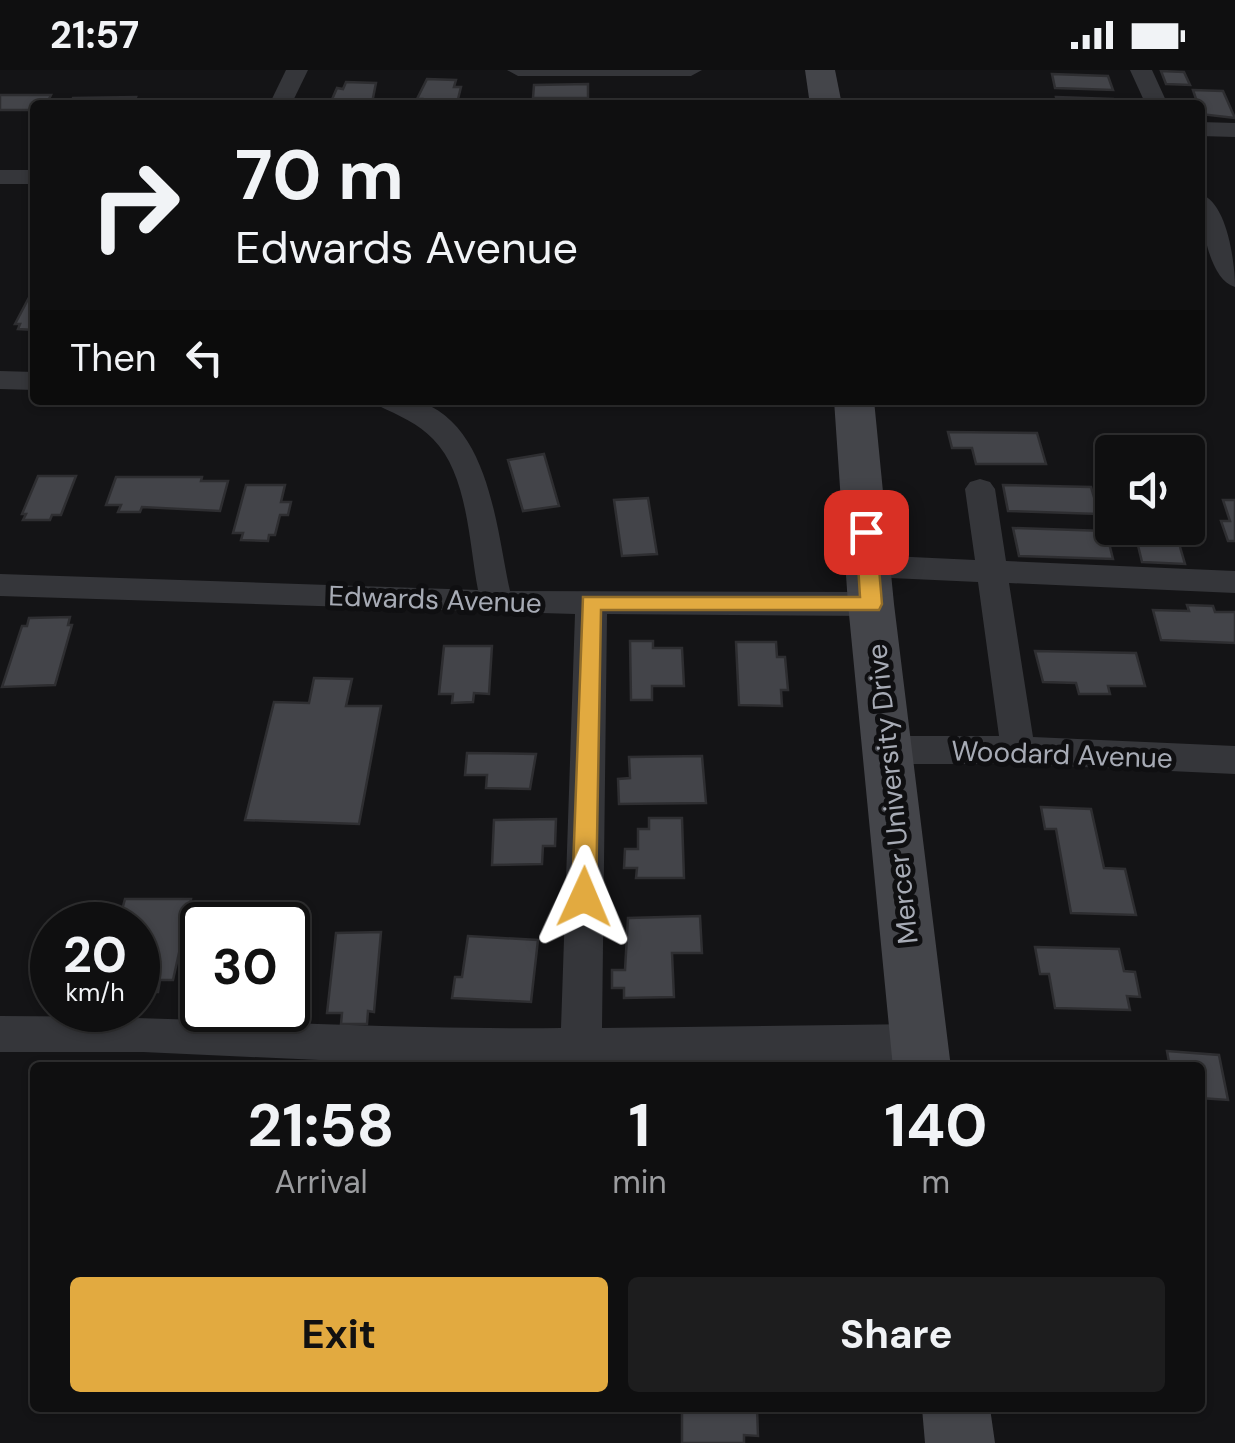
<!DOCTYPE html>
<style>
:root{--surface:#0f0f10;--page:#1d1d1e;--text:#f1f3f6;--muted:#9b9c9f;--line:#2f2f30;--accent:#e2aa40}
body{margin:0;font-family:"DM Sans",sans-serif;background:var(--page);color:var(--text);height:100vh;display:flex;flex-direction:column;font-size:38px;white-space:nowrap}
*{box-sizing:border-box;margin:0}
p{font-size:32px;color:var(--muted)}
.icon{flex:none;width:55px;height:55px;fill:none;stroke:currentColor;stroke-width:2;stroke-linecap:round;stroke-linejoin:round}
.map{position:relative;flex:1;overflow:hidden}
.details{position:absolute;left:30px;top:992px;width:1175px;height:350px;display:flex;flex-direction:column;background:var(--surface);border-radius:10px;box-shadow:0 2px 8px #0004,0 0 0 2px var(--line)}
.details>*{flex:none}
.banner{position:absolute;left:30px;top:30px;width:1175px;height:305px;border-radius:10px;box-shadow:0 2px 8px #0004,0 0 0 2px var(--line);background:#0f0f10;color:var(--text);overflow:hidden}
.controls{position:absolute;left:1095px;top:365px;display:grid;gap:20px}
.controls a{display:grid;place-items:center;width:110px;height:110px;border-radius:10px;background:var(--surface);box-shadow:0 2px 8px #0004,0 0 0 2px var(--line);font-size:50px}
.speed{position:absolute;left:30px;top:832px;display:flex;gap:20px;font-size:50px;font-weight:700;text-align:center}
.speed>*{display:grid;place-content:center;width:130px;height:130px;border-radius:50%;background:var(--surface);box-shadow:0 2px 8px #0004,0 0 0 2px var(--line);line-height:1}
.speed small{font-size:25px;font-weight:400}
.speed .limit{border:5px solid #111;border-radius:15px;background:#fff;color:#111}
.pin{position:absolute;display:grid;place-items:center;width:85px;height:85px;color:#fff;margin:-42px;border-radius:20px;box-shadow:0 5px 15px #0006}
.me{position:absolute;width:110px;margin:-55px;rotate:1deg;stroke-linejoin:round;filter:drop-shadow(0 0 8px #0008)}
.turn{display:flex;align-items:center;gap:35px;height:210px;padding:0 40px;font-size:45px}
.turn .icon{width:130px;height:130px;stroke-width:2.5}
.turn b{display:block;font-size:70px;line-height:85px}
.then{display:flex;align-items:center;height:95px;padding:0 40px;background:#0003;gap:20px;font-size:38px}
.eta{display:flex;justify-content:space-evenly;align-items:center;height:170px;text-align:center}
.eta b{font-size:60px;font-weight:700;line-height:70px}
.action{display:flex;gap:20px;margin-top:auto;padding:20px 40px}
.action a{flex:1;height:115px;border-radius:10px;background:var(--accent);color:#111;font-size:40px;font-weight:700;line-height:115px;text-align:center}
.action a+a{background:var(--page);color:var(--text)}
.status{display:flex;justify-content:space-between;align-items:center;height:70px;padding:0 50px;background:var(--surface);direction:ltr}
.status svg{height:28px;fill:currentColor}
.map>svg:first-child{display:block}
.building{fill:#434449;stroke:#2e2e31;stroke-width:2.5}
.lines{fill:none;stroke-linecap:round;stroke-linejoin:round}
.street{fill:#35363a;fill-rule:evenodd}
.secondary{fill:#44454a;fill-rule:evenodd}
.route{fill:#e2aa40;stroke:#936e2a;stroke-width:2.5}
.labels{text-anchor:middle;stroke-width:10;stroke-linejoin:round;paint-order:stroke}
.street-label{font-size:28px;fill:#a7abb5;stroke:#0f0f11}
</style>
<div class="status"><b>21:57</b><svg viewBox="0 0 49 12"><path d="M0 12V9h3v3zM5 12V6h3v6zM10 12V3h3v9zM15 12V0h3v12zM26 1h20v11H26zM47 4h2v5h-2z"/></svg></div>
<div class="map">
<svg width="1235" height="1373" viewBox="0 0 1235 1373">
<rect width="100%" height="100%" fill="#141416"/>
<g class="building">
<polygon points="1161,1 1184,2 1190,15 1166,14"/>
<polygon points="1052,4 1108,6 1113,20 1055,18"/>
<polygon points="427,9 456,10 454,17 461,17 457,33 420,35 422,29 417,29"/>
<polygon points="346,12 376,13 372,33 330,34 337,18 343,19"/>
<polygon points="588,14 588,28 533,28 534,15"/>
<polygon points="1193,20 1223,21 1235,48 1200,44 1200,35 1192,32 1197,32"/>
<polygon points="0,25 51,25 46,35 35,35 35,40 0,40"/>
<polygon points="136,27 133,35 70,35 73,28"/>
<polygon points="1056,27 1113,29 1115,35 1058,35"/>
<polygon points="34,218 35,260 18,259 20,254 15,254"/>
<polygon points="948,362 1037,363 1046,394 976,394 972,378 952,378"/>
<polygon points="544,384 559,436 523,441 508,390"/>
<polygon points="38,406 76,406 61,445 52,445 50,450 23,450 26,444 22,444"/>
<polygon points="116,407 202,407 201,411 228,411 220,441 142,437 140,442 118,442 121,435 106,435"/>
<polygon points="246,415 285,415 281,432 291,432 288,445 280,445 275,465 269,465 268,471 241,470 243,463 233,463"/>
<polygon points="1003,415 1091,417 1099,444 1008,441"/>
<polygon points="648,428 657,484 622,486 614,430"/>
<polygon points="1223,430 1235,430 1235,471 1228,471 1221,451 1230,451"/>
<polygon points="1013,458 1106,461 1113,489 1019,486"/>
<polygon points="1128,458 1182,458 1186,471 1178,470 1185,494 1142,492 1135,463 1129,462"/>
<polygon points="1187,535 1213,536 1215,542 1235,542 1235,573 1161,570 1153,540 1189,541"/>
<polygon points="70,547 68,555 72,555 55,615 2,617 22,556 27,556 29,548"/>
<polygon points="630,571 653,571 653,578 682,578 684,616 652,616 652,630 631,630"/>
<polygon points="736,572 776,572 777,587 785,587 788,620 781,620 782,636 739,635"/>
<polygon points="444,576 492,576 489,624 474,623 473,632 452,633 453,624 439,624"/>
<polygon points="1035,581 1136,583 1145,616 1108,616 1110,624 1079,624 1076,613 1043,612"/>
<polygon points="314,608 352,609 346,636 381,636 359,754 245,750 274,632 309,633"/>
<polygon points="467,683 536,684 530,719 486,718 487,705 465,705"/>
<polygon points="702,686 706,733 619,734 618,709 630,708 629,687"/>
<polygon points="1041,737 1091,739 1104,798 1125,799 1136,845 1071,843 1056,759 1045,759"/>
<polygon points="649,748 682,748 684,808 636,808 637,798 624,798 625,779 638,779 638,759 649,759"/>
<polygon points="556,749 555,776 543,776 542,794 492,795 494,750"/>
<polygon points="125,829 191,829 173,910 160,910 158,922 138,922 138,855 118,855"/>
<polygon points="700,846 702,883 672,883 674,927 624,928 624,918 612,918 612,900 625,900 628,848"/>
<polygon points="381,862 374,942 368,941 367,954 341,954 342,943 327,943 336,863"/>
<polygon points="468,866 538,870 531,932 452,928 455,907 462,907"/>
<polygon points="1035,877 1119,879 1124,901 1135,902 1140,927 1127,926 1130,940 1055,938 1049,904 1040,904"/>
<polygon points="1167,981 1219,985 1228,1030 1200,1028 1200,998 1170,998"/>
<polygon points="682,1338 757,1338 758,1366 744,1365 744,1373 682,1373"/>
</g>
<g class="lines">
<g class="street">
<polygon points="286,0 308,0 291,35 269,35"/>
<polygon points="507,0 702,0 691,6 518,6"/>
<polygon points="1130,0 1152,0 1168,35 1146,35"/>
<polygon points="1200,52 1235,53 1235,67 1200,66"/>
<rect x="0" y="100" width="35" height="14"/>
<path d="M1200,124C1227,131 1235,193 1235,217C1208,210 1200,148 1200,124Z"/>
<polygon points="0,301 35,302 35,320 0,319"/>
<path d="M375,330C387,330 402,327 414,330C490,350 496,459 510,521L871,522L882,526L887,534L882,542L871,546L607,544L602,958L919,954L933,960L939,973L933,986L919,992L473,997L143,982H0V946C187,946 374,960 561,958L575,544L0,526V504L478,520C469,474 468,404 433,369C419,354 398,345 379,336Z"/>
<polygon points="980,409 990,412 995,419 1006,491 1235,501 1235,523 1009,513 1033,667 1235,676 1235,704 1018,694 888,694 876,690 871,680 876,670 888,666 999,666 978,512 869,507 858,504 853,496 858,488 869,485 975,490 965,419 970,412"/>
</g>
<g class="secondary">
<polygon points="805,0 835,0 842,35 810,35"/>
<polygon points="834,330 874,330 894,534 951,998 893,998 848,534"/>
<polygon points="922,1338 990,1338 995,1373 925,1373"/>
</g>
</g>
<polygon class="route" points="866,456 876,462 882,534 879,540 601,540 596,827 593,834 584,837 575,834 572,827 583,527 860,527 856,462"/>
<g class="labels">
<g class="street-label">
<text transform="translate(435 529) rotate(2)" y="10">Edwards Avenue</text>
<text transform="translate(1062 684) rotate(2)" y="10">Woodard Avenue</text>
<text transform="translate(892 724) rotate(-96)" y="10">Mercer University Drive</text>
</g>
</g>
</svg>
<div class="controls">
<a><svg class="icon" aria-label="sound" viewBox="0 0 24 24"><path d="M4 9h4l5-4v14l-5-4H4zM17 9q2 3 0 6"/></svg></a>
</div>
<div class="speed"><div>20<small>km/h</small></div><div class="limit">30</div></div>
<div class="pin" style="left:866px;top:462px;background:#d93025"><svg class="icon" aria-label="arrive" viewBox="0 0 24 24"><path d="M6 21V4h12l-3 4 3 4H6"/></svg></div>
<svg class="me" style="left:584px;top:827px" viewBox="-20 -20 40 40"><path d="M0-17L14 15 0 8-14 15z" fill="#e2aa40" stroke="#fff" stroke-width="4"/></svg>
<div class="banner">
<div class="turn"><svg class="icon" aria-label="right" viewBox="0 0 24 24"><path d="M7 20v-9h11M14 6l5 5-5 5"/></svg><div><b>70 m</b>Edwards Avenue</div></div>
<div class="then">Then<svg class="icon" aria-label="left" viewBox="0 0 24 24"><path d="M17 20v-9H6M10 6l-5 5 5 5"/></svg></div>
</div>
<section class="details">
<div class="eta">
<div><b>21:58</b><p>Arrival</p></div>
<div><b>1</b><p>min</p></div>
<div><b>140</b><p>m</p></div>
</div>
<div class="action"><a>Exit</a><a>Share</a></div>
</section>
</div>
